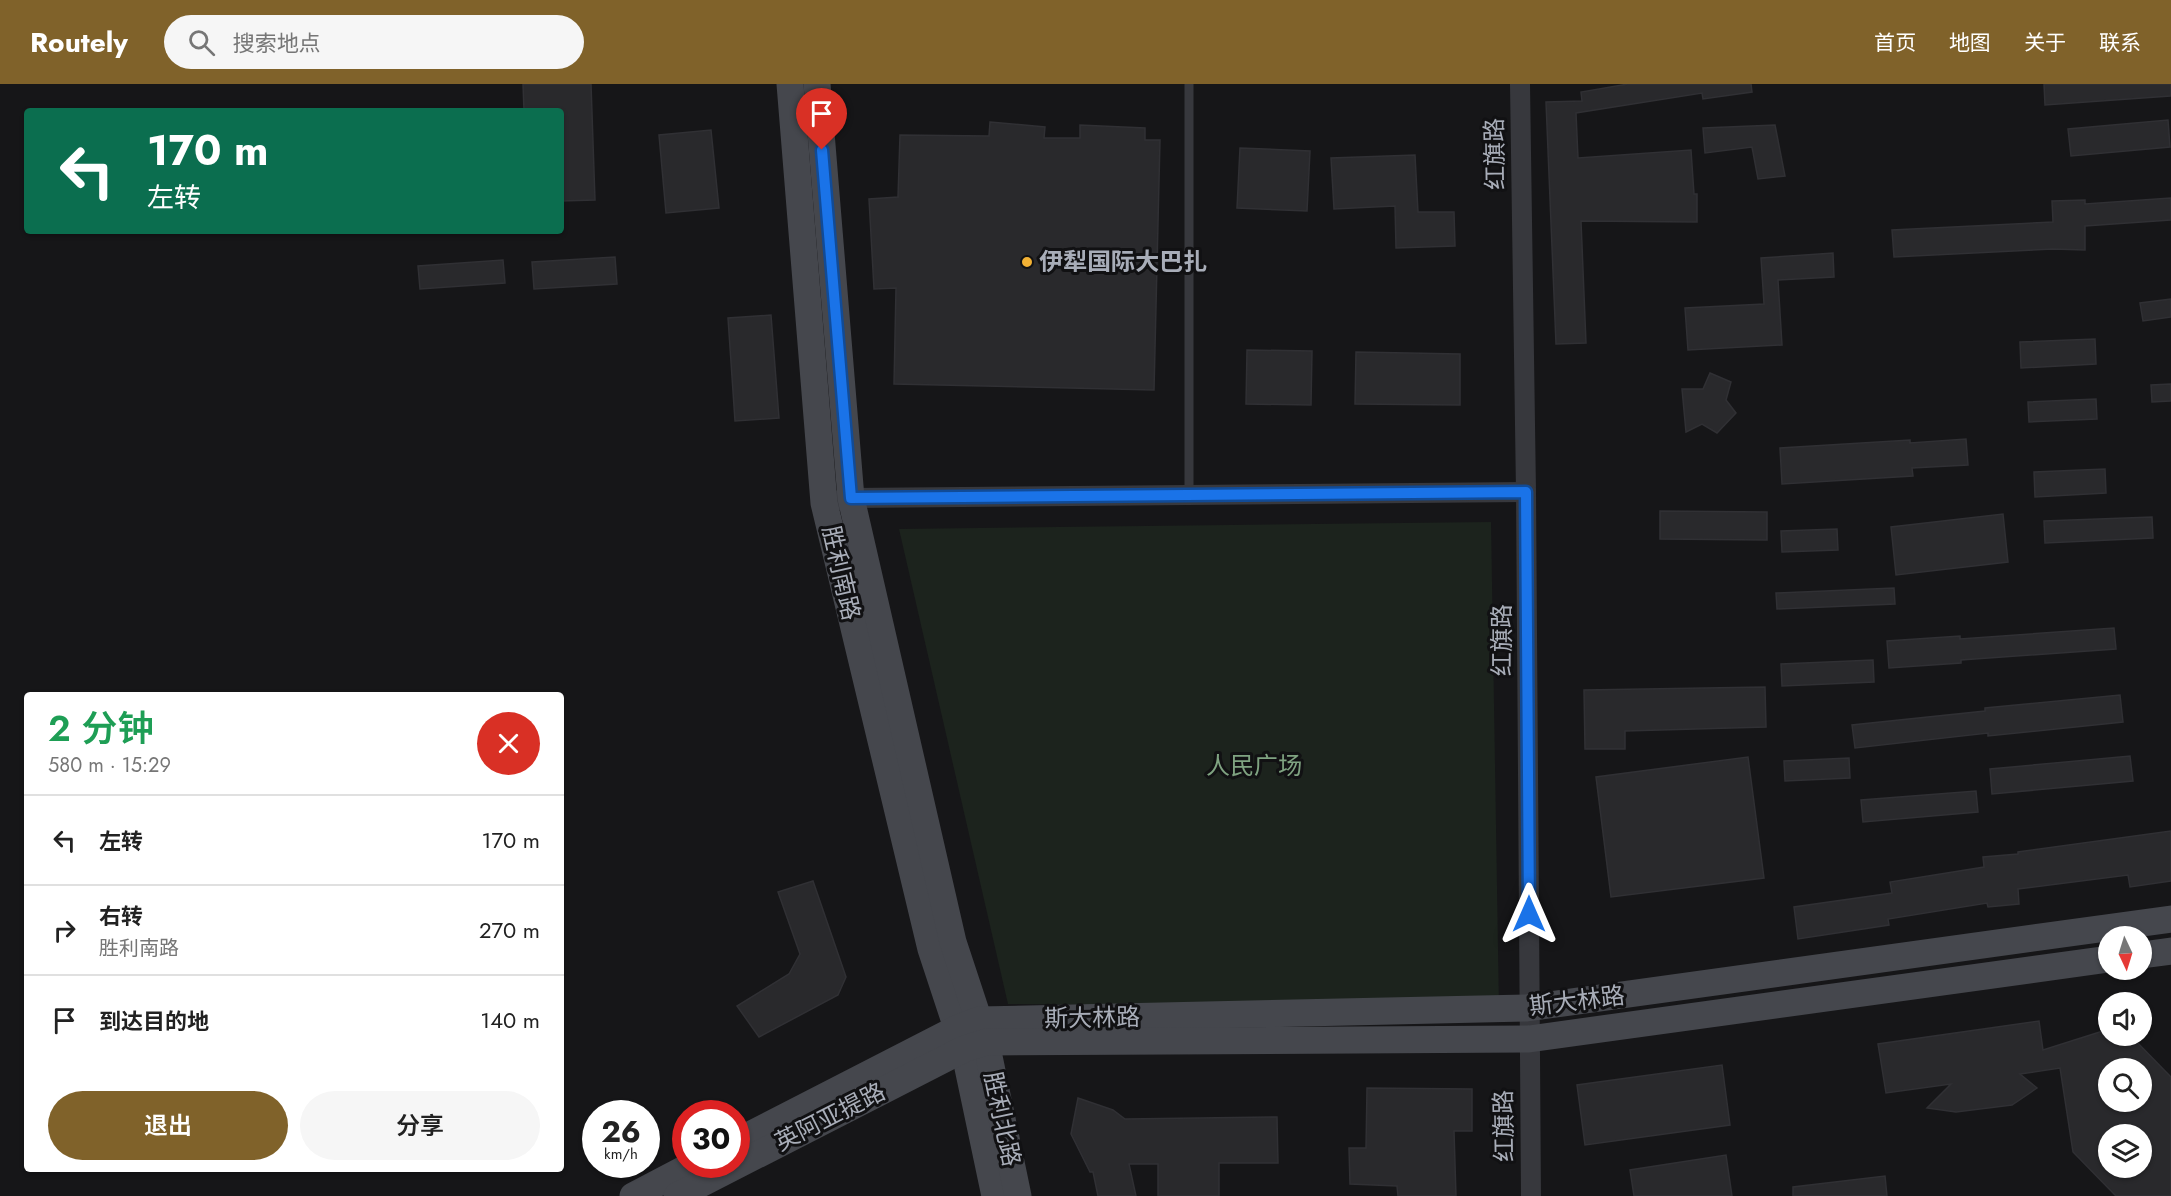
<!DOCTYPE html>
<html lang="zh">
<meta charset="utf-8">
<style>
:root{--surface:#fff;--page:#f6f6f6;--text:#222;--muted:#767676;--line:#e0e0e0;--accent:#80622a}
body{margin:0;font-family:Jost,"Noto Sans SC",sans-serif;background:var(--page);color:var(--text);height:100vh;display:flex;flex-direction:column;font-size:22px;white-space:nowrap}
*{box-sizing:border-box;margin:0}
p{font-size:20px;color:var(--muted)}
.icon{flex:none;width:33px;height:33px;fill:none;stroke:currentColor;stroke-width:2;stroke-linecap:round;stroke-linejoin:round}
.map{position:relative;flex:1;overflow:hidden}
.panel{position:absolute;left:24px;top:608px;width:540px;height:480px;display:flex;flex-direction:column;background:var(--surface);border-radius:6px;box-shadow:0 2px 4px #0004}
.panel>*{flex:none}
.guide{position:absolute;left:24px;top:24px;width:540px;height:126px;border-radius:6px;box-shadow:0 2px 4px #0004;background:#0b6e4f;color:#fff;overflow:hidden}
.needle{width:39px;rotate:176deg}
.tools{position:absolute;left:2098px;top:842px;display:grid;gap:12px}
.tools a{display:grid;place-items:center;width:54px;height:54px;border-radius:50%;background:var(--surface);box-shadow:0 2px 4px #0004;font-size:30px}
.speed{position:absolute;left:582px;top:1016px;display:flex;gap:12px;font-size:30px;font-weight:700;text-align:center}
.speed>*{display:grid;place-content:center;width:78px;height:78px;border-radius:50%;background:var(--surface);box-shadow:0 2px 4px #0004;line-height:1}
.speed small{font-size:15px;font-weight:400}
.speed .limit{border:9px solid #d22;background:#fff;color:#111}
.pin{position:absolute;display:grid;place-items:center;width:51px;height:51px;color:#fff;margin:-62px -26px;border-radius:50% 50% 50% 0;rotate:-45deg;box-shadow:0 0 6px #0007}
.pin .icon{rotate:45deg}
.me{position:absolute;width:66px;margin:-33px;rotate:0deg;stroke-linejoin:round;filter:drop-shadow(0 0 4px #0008)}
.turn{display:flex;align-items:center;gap:21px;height:126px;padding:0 24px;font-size:27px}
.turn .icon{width:78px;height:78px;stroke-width:2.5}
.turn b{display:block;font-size:42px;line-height:51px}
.round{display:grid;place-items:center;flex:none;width:63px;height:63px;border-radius:32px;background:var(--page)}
.headline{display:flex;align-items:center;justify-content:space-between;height:102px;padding:0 24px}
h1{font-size:36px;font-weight:600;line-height:45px;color:#1e9e55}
.button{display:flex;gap:12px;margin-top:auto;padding:12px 24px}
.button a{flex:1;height:69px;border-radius:36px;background:var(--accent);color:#fff;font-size:24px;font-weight:600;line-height:69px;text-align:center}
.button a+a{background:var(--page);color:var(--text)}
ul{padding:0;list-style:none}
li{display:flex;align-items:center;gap:18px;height:90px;padding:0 24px;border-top:2px solid var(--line)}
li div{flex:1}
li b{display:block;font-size:22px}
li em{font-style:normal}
header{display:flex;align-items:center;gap:36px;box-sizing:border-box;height:84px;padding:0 30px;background:var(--accent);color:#fff}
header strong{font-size:28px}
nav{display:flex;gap:33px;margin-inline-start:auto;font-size:21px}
.search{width:420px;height:54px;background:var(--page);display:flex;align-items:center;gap:15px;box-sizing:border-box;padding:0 21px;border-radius:33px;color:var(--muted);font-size:22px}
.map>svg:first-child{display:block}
.green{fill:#1c231d}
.building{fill:#29292c;stroke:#303034;stroke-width:1.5;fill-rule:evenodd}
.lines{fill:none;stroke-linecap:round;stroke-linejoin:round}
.service{stroke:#37383d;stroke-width:9}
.minor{stroke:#37383d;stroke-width:20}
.secondary{stroke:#45474d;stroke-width:27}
.route-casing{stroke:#114b97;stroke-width:15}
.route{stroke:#1a73e8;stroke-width:10}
.poi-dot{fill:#f2b134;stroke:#111113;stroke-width:2}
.labels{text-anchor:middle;stroke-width:6;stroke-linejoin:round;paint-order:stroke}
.street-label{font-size:24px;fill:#a8adb8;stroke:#111113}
.poi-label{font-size:24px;font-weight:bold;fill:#a8adb8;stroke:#111113;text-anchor:start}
.park-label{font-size:24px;fill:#7fa381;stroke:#111113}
</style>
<header>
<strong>Routely</strong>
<div class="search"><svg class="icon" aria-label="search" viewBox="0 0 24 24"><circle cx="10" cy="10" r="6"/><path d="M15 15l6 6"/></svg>搜索地点</div>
<nav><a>首页</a><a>地图</a><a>关于</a><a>联系</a></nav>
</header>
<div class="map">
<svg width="2171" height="1112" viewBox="0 0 2171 1112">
<rect width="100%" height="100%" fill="#161618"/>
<polygon class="green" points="1491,438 1499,925 1008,920 899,445"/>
<g class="building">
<polygon points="523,0 591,0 595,116 561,117 561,27 524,27"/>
<polygon points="1628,0 1751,0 1752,8 1703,15 1702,9 1576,29 1578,74 1691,66 1694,110 1697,110 1697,138 1581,137 1586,259 1556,260 1546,18 1582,17 1581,8"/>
<polygon points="2044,0 2171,0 2171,12 2045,21"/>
<polygon points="2168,36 2170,63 2071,72 2068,45"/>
<polygon points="990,38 1045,43 1044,54 1080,54 1080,41 1145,44 1145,56 1160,56 1154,306 894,300 896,204 874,205 869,115 898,113 900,51 989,52"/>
<polygon points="1775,41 1785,92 1758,95 1752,63 1705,69 1703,44"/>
<polygon points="711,46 719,124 666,129 659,51"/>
<polygon points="1240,64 1310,67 1307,127 1237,124"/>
<polygon points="1415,71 1418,128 1454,128 1455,162 1396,164 1395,122 1334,125 1331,74"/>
<polygon points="2171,114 2171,136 2085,142 2085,166 2053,165 1894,173 1892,146 2053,138 2052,117 2085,116 2085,120"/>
<polygon points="1833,169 1834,193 1778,196 1782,261 1688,266 1685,224 1764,220 1761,174"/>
<polygon points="615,173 617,200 534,205 532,178"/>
<polygon points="503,176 505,199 420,205 418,182"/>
<polygon points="2171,215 2171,233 2143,237 2140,219"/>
<polygon points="771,231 779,334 735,337 728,234"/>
<polygon points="2095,255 2096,280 2021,284 2020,258"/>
<polygon points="1247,266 1312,267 1311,321 1246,320"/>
<polygon points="1356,268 1460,270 1460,321 1355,320"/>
<polygon points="1710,289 1731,298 1726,316 1736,329 1717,349 1702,340 1686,348 1682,305 1703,305"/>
<polygon points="2171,300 2171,317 2152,318 2151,301"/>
<polygon points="2096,315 2097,335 2029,338 2028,318"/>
<polygon points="1966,355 1968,381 1912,384 1913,392 1782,400 1780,364 1910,356 1910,359"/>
<polygon points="2105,385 2106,409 2035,413 2034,388"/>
<polygon points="1660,427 1767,428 1767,456 1660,455"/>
<polygon points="2003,430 2008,478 1896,491 1891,443"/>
<polygon points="2152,433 2153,454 2045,459 2044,437"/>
<polygon points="1837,445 1838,466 1782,468 1781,447"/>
<polygon points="1894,504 1895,520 1777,525 1776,509"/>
<polygon points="2114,544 2116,565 1961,576 1961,579 1889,584 1887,557 1960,552 1960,555"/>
<polygon points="1873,576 1874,598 1782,602 1781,580"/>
<polygon points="1765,603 1766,643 1625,647 1625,665 1585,665 1584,606"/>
<polygon points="2120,611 2123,638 1988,652 1988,649 1855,664 1852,641 1985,627 1985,624"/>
<polygon points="2130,672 2133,697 1992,710 1990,685"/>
<polygon points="1748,673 1764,794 1611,813 1596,693"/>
<polygon points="1849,674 1850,694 1785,697 1784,677"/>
<polygon points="1976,707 1978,728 1863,738 1861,716"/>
<polygon points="2171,747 2171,797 2130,803 2128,791 2018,805 2019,820 1988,823 1987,819 1888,835 1889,841 1798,855 1794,823 1892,809 1890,798 1984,783 1983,773 2018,770 2018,768"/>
<polygon points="813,797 846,893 838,911 759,953 737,922 789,890 800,870 778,808"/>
<path d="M2039,937L2043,966L2109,945V951H2130L2171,993V1112H2116L2073,1068L2060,984L2020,990L2037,1004L2012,1021L1956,1028L1927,1024L1951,1000L1886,1009L1878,960ZM2109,984H2142V1017H2109ZM2109,1050H2142V1083H2109Z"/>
<polygon points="1722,981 1730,1041 1585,1061 1577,1001"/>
<polygon points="1367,1004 1472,1005 1472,1047 1454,1047 1456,1112 1398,1112 1397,1102 1350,1100 1349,1064 1366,1064"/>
<polygon points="1078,1014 1113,1026 1125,1035 1277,1033 1278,1079 1219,1079 1219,1112 1158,1112 1158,1080 1129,1080 1136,1112 1098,1112 1093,1088 1090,1088 1071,1050"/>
<polygon points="1726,1071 1732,1112 1634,1112 1630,1086"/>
<polygon points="1885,1092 1887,1112 1793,1112 1793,1103"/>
</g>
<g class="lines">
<polyline class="service" points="1189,0 1189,410"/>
<g class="minor">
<polyline points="1520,0 1526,408 1531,1112"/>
<polyline points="839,416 851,414 1526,408"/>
</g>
<g class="secondary">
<polyline points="790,0 824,419 931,865 964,965 995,1112"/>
<polyline points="817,0 851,414 953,858 986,958 1018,1112"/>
<polyline points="2142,871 2171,867"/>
<polyline points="736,1058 958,944 979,936 1527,924 2171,835"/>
<polyline points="633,1112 694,1080"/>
<polyline points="677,1112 964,965 986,958 1529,955 2109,875"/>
</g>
</g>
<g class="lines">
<defs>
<polyline id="route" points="822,66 851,414 1526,408 1529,830"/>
</defs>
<use href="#route" class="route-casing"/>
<use href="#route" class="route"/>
</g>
<circle class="poi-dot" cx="1027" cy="178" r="6"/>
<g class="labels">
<g class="street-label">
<text transform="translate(1495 70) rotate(-91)" y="8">红旗路</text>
<text transform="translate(841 489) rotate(77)" y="8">胜利南路</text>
<text transform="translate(1502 556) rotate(-90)" y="8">红旗路</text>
<text transform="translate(1577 917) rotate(-7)" y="8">斯大林路</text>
<text transform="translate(1092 934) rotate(-1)" y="8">斯大林路</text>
<text transform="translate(830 1033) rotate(-27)" y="8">英阿亚提路</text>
<text transform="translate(1002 1035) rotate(78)" y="8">胜利北路</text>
<text transform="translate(1504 1042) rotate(-91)" y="8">红旗路</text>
</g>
<g class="poi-label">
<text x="1039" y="186">伊犁国际大巴扎</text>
</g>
<g class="park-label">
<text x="1254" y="690">人民广场</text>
</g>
</g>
</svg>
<div class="tools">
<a><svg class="needle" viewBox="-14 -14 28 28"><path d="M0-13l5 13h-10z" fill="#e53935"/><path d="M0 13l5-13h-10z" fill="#767676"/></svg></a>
<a><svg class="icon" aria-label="sound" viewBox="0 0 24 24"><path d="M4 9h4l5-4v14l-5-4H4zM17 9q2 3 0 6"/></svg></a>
<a><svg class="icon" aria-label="search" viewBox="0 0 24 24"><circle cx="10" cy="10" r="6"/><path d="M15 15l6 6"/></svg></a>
<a><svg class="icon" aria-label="layers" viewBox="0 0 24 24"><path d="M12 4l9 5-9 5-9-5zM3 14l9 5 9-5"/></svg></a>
</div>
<div class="speed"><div>26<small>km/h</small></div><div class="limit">30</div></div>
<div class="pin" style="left:822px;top:66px;background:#d93025"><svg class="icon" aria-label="arrive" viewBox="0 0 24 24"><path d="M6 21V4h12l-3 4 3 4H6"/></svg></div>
<svg class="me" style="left:1529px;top:830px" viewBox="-20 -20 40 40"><path d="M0-17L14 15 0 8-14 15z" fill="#1a73e8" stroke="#fff" stroke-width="4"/></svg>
<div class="guide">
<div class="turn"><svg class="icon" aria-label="left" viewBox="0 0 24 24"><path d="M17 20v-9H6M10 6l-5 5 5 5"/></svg><div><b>170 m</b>左转</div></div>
</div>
<section class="panel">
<div class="headline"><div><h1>2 分钟</h1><p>580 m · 15:29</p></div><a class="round" style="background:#d93025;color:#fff"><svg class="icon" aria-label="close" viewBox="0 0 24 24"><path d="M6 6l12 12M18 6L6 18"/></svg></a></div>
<ul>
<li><svg class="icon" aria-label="left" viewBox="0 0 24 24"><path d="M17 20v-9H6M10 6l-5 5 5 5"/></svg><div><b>左转</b></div><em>170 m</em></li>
<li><svg class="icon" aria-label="right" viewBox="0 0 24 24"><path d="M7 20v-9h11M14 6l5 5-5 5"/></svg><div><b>右转</b><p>胜利南路</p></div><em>270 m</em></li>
<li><svg class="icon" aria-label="arrive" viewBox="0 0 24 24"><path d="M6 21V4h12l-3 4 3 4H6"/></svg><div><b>到达目的地</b></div><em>140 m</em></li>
</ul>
<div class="button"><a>退出</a><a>分享</a></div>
</section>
</div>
